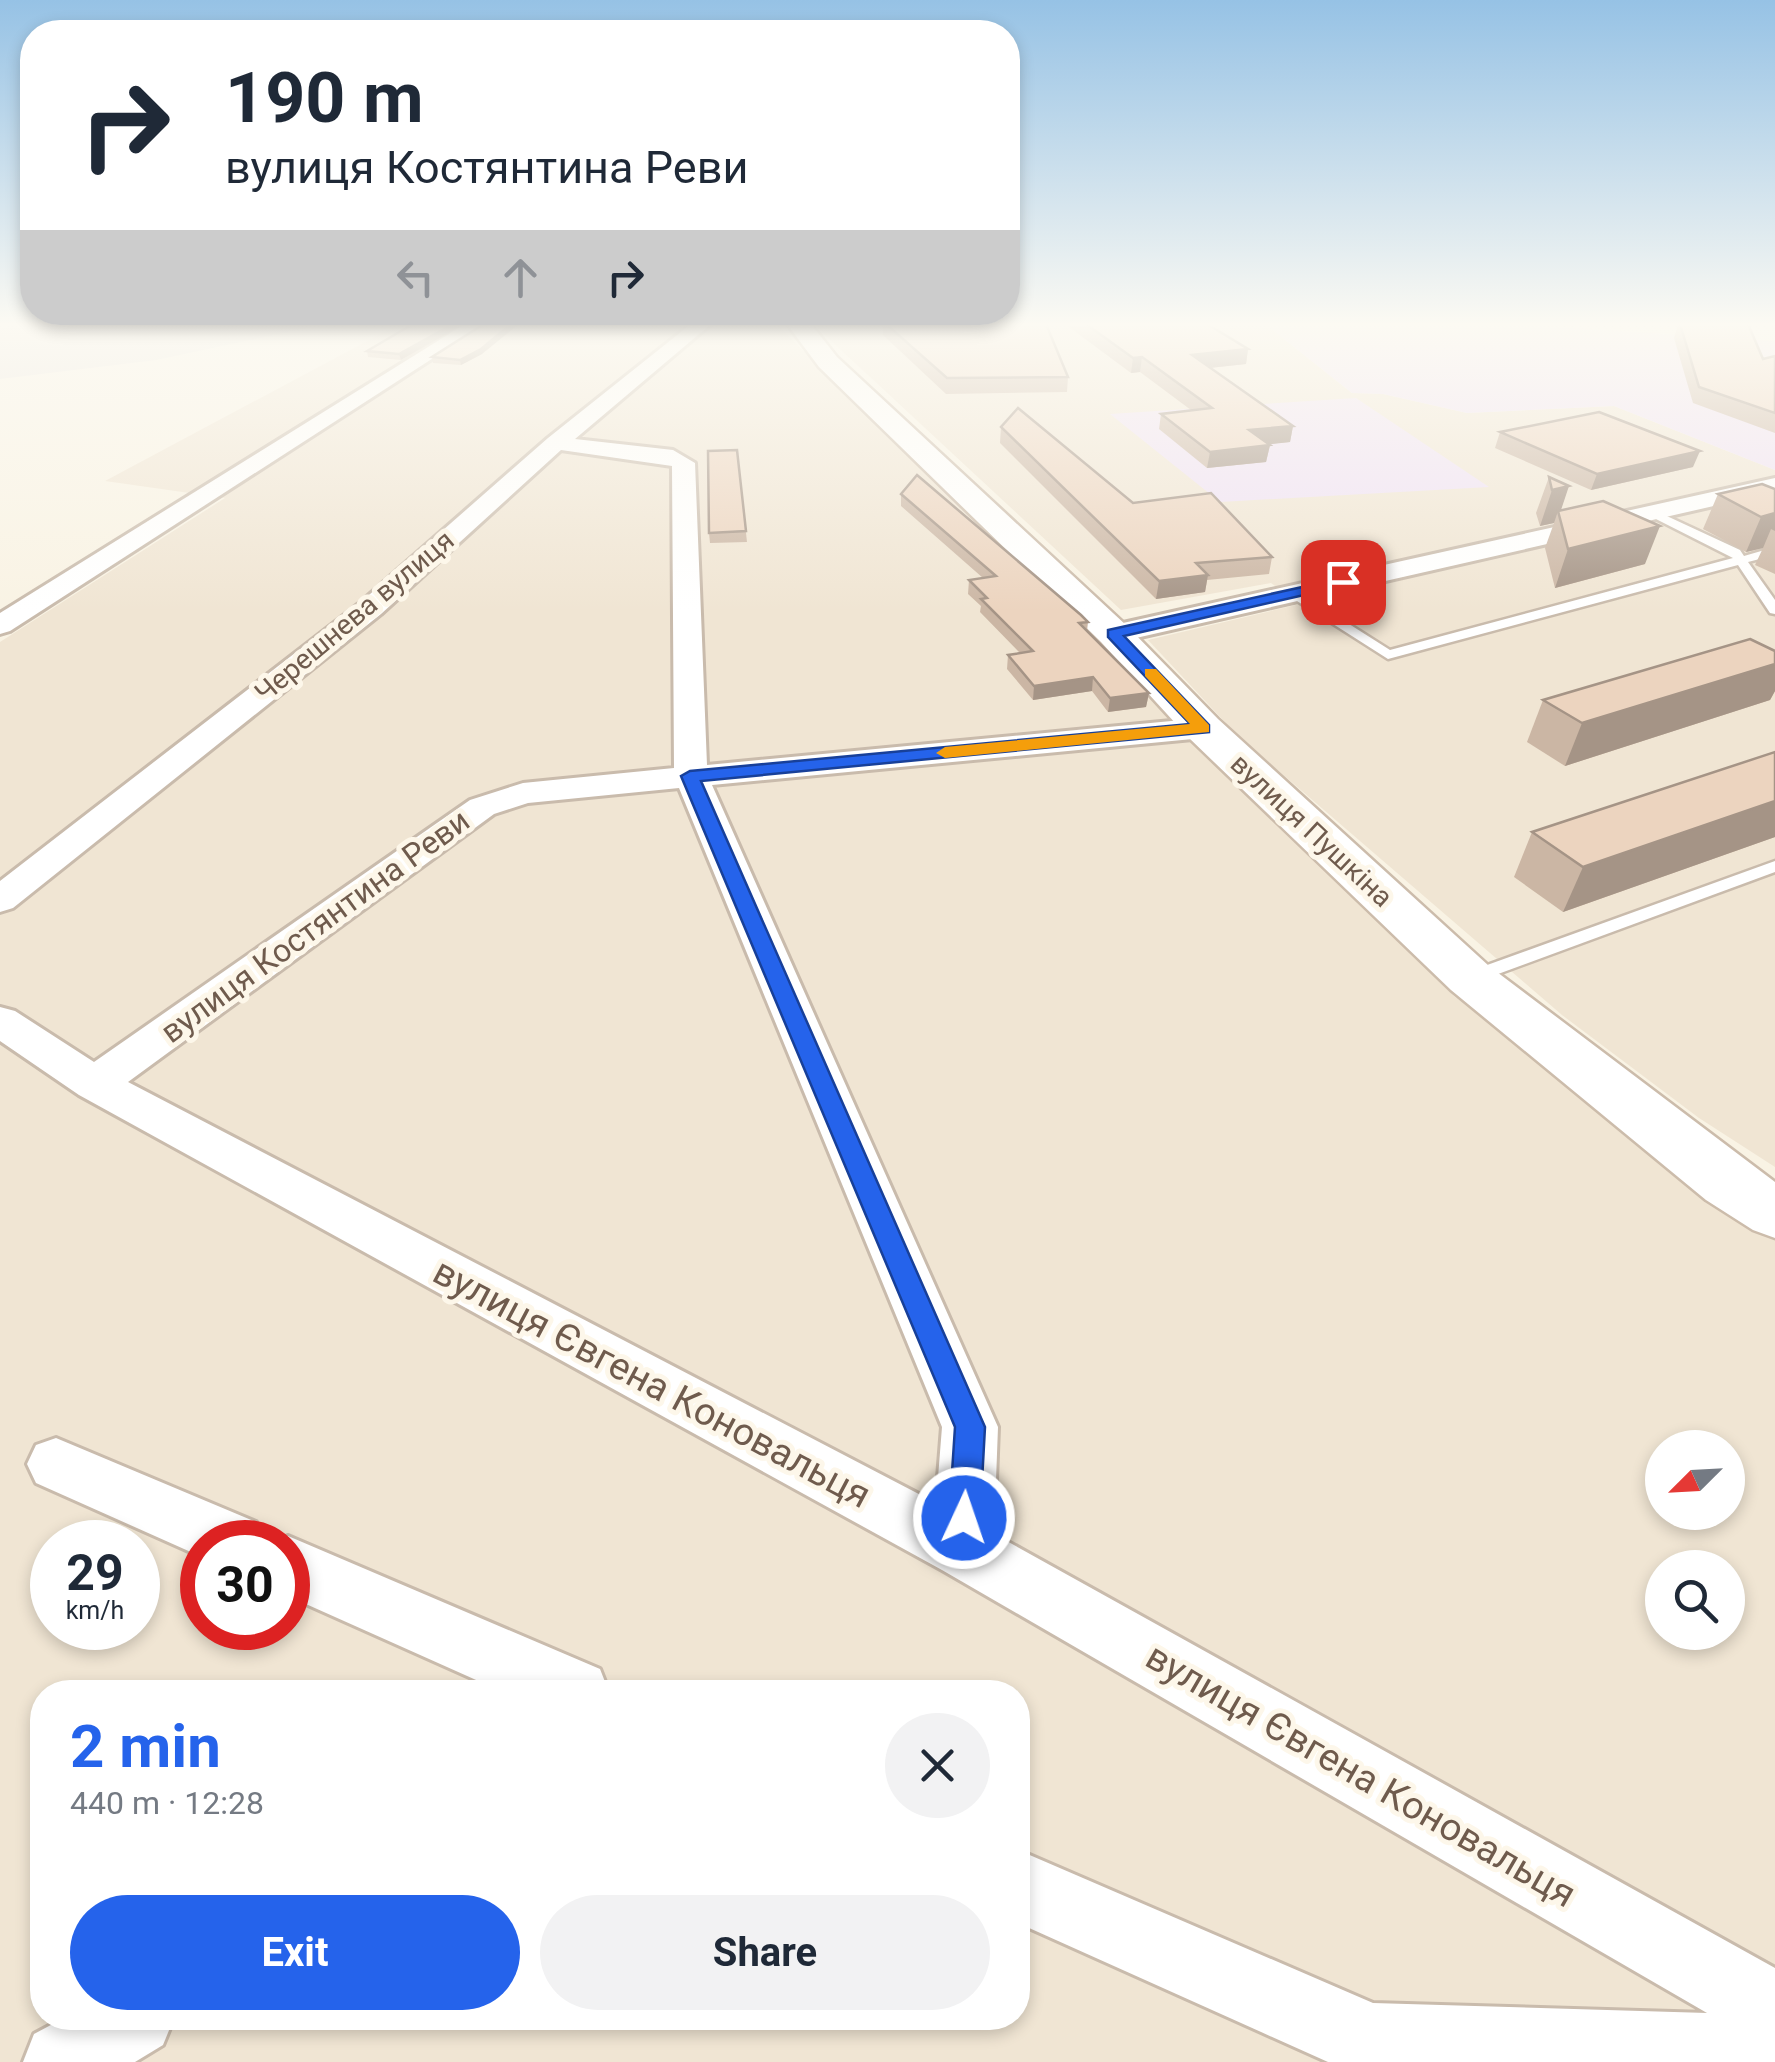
<!DOCTYPE html>
<meta charset="utf-8">
<style>
:root{--surface:#fff;--page:#f2f2f3;--text:#1f2937;--muted:#747a83;--accent:#2563eb}
body{margin:0;font-family:Roboto,sans-serif;background:var(--page);color:var(--text);height:100vh;display:flex;flex-direction:column;font-size:38px;white-space:nowrap}
*{box-sizing:border-box;margin:0}
p{font-size:32px;color:var(--muted)}
.icon{flex:none;width:55px;height:55px;fill:none;stroke:currentColor;stroke-width:2;stroke-linecap:round;stroke-linejoin:round}
.map{position:relative;flex:1;overflow:hidden}
.panel{position:absolute;left:30px;top:1680px;width:1000px;height:350px;display:flex;flex-direction:column;background:var(--surface);border-radius:40px;box-shadow:0 5px 15px #0003}
.panel>*{flex:none}
.hud{position:absolute;left:20px;top:20px;width:1000px;height:305px;border-radius:40px;box-shadow:0 5px 15px #0003;background:#fff;color:var(--text);overflow:hidden}
.needle{width:65px;rotate:246deg}
.controls{position:absolute;left:1645px;top:1430px;display:grid;gap:20px}
.controls a{display:grid;place-items:center;width:100px;height:100px;border-radius:50%;background:var(--surface);box-shadow:0 5px 15px #0003;font-size:50px}
.speed{position:absolute;left:30px;top:1520px;display:flex;gap:20px;font-size:50px;font-weight:700;text-align:center}
.speed>*{display:grid;place-content:center;width:130px;height:130px;border-radius:50%;background:var(--surface);box-shadow:0 5px 15px #0003;line-height:1}
.speed small{font-size:25px;font-weight:400}
.speed .limit{border:15px solid #d22;background:#fff;color:#111}
.pin{position:absolute;display:grid;place-items:center;width:85px;height:85px;color:#fff;margin:-42px;border-radius:20px;box-shadow:0 5px 15px #0006}
.me{position:absolute;width:110px;margin:-55px;rotate:3deg;stroke-linejoin:round;filter:drop-shadow(0 0 8px #0008)}
.turn{display:flex;align-items:center;gap:35px;height:210px;padding:0 40px;font-size:45px}
.turn .icon{width:130px;height:130px;stroke-width:2.5}
.turn b{display:block;font-size:70px;line-height:85px}
.lanes{display:flex;align-items:center;height:95px;padding:0 40px;background:#0003;justify-content:center;gap:50px;direction:ltr}
.lanes .off{opacity:.35}
.round{display:grid;place-items:center;flex:none;width:105px;height:105px;border-radius:52px;background:var(--page)}
.head{display:flex;align-items:center;justify-content:space-between;height:170px;padding:0 40px}
h1{font-size:60px;font-weight:700;line-height:75px;color:var(--accent)}
.cta{display:flex;gap:20px;margin-top:auto;padding:20px 40px}
.cta a{flex:1;height:115px;border-radius:60px;background:var(--accent);color:#fff;font-size:40px;font-weight:700;line-height:115px;text-align:center}
.cta a+a{background:var(--page);color:var(--text)}
.map>svg:first-child{display:block}
.residential{fill:#f0e5d3;fill-rule:evenodd}
.industrial{fill:#e9e4de}
.education{fill:#efe1f5}
.lines{fill:none;stroke-linecap:round;stroke-linejoin:round}
.lane-casing{stroke:#c9bbac;stroke-width:5}
.street-casing{stroke:#c9bbac;stroke-width:6}
.secondary-casing{stroke:#ccbcab;stroke-width:5}
.lane{fill:#fff;fill-rule:evenodd}
.street{fill:#fff;fill-rule:evenodd}
.secondary{fill:#fff;fill-rule:evenodd}
.wall{fill:#cbb6a4}
.shaded-wall{fill:#a59486}
.building{fill:#ecd4bf;stroke:#a59486;stroke-width:2.5}
.route{fill:#2563eb;stroke:#184099;stroke-width:2.5}
.slow{fill:#f59e0b}
.labels{text-anchor:middle;stroke-width:10;stroke-linejoin:round;paint-order:stroke}
.far-street-label{font-size:28px;fill:#6f5b4d;stroke:#fdf7ea}
.street-label{font-size:32px;fill:#6f5b4d;stroke:#fdf7ea}
.near-street-label{font-size:38px;fill:#6f5b4d;stroke:#fdf7ea}
</style>
<div class="map">
<svg width="1775" height="2062" viewBox="0 0 1775 2062">
<rect width="100%" height="100%" fill="#f9f3e4"/>
<g class="residential">
<path d="M399,324H776L937,482L1092,625L1207,753L1455,997L1775,1225V2062H0V642L225,498L105,481ZM1662,1448H1728V1512H1662ZM52,1542H138V1628H52ZM202,1542H288V1628H202ZM1662,1568H1728V1632H1662ZM42,1692H1018V2018H42Z"/>
<polygon points="813,324 1265,324 1352,393 1383,394 1467,413 1614,406 1775,470 1775,1167 1699,1118 1562,1015 1237,735 1148,640 1300,604 1271,583 1121,610"/>
</g>
<polygon class="industrial" points="12,324 326,324 156,360 0,379 0,329"/>
<g class="education">
<polygon points="1265,324 1514,324 1775,341 1775,470 1614,406 1467,413 1383,394 1352,393"/>
<polygon points="1356,398 1489,487 1220,502 1110,414"/>
</g>
<g class="lines">
<defs>
<g id="lane">
<polygon points="1648,511 1656,511 1740,550 1744,556 1775,547 1775,555 1748,562 1775,600 1775,614 1770,613 1738,565 1388,659 1286,594 1297,591 1390,650 1733,558 1648,515"/>
<polygon points="1775,861 1775,872 1479,981 1465,981 1462,977 1465,973"/>
</g>
<g id="street">
<polygon points="465,324 486,324 10,631 0,634 0,613"/>
<path d="M691,324H711L575,439L673,450L695,463L707,765L1203,718L1214,721L1219,728L1214,735L1203,738L712,785L998,1427L994,1534L1775,1968V2062H1328L1018,1923V1850L1373,2003L1707,2013L942,1570L79,1095L0,1041V1007L15,1011L94,1062L470,800L523,783L674,768L672,466L561,450L381,614L13,908L0,912V881L361,602L548,438ZM679,788L942,1427L936,1503L128,1082L494,814L528,803Z"/>
<polygon points="1775,478 1775,492 1114,643 1104,640 1100,634 1104,628 1114,625"/>
<polygon points="56,1438 256,1522 265,1542 202,1542 202,1557 36,1483 27,1464 36,1445"/>
<polygon points="288,1536 600,1669 609,1692 503,1692 288,1596 288,1542 273,1542"/>
<polygon points="64,2018 174,2018 163,2045 135,2062 23,2062 34,2034"/>
</g>
<polygon id="secondary" points="787,324 811,324 837,357 1127,626 1218,719 1489,966 1775,1182 1775,1238 1753,1230 1706,1200 1451,990 1188,737 1101,642 819,367"/>
</defs>
<use href="#lane" class="lane-casing"/>
<use href="#street" class="street-casing"/>
<use href="#secondary" class="secondary-casing"/>
<use href="#lane" class="lane"/>
<use href="#street" class="street"/>
<use href="#secondary" class="secondary"/>
</g>
<g class="wall">
<polygon points="413,324 401,360 368,357 367,351"/>
<polygon points="636,324 669,324 667,326"/>
<polygon points="883,324 1046,324 1068,377 1067,392 946,394 883,335"/>
<polygon points="1065,324 1207,324 1248,349 1246,364 1210,368 1293,426 1290,442 1268,444 1270,445 1266,462 1207,468 1159,429 1161,414 1191,410 1140,372 1131,373"/>
<polygon points="1670,324 1748,324 1763,359 1775,356 1775,433 1693,403 1674,338 1678,325"/>
<polygon points="482,354 461,365 433,363 432,357"/>
<polygon points="1001,427 1133,503 1272,557 1269,574 1207,580 1205,592 1156,599 1000,443"/>
<polygon points="1500,432 1693,467 1591,490 1495,448"/>
<polygon points="737,450 747,542 710,543 709,533"/>
<polygon points="1549,477 1561,510 1645,564 1555,588 1545,548 1554,523 1540,526 1536,513"/>
<polygon points="1775,489 1775,574 1755,565 1763,548 1746,552 1703,529 1718,494"/>
<polygon points="901,494 1088,622 1087,631 1149,693 1146,707 1108,712 1092,691 1033,700 1007,669 1008,655 1020,653 980,612 981,606 968,594 969,580 983,578 901,506"/>
<polygon points="1775,651 1775,691 1770,700 1565,766 1527,742 1543,700"/>
<polygon points="1775,752 1775,837 1563,912 1514,877 1532,832"/>
</g>
<g class="shaded-wall">
<polygon points="453,324 464,324 401,360 399,354"/>
<polygon points="511,324 519,324 482,354 461,365 460,360"/>
<polygon points="1248,349 1246,364 1190,370 1192,355"/>
<polygon points="1142,357 1140,372 1131,373 1133,358"/>
<polygon points="1293,426 1290,442 1246,447 1249,430"/>
<polygon points="1270,445 1266,462 1207,468 1210,452"/>
<polygon points="1700,451 1693,467 1591,490 1597,474"/>
<polygon points="1569,486 1559,516 1558,511 1554,523 1540,526 1552,490"/>
<polygon points="1775,513 1775,531 1771,529 1763,548 1746,552 1761,517"/>
<polygon points="1660,526 1645,564 1555,588 1568,549"/>
<polygon points="1208,575 1205,592 1156,599 1159,581"/>
<polygon points="1775,664 1775,691 1770,700 1565,766 1582,723"/>
<polygon points="1093,677 1092,691 1033,700 1034,686"/>
<polygon points="1149,693 1146,707 1108,712 1110,698"/>
<polygon points="1775,801 1775,837 1563,912 1583,867"/>
</g>
<g class="building">
<polygon points="413,324 453,324 399,354 367,351"/>
<polygon points="484,324 511,324 481,349 460,360 432,357"/>
<polygon points="886,324 1046,324 1068,377 947,378"/>
<polygon points="1086,324 1207,324 1248,349 1192,355 1293,426 1249,430 1270,445 1210,452 1161,414 1212,408 1142,357 1133,358"/>
<polygon points="1680,324 1748,324 1763,359 1775,356 1775,413 1699,387"/>
<polygon points="1018,408 1133,503 1211,493 1272,557 1196,563 1208,575 1159,581 1001,427"/>
<polygon points="1599,412 1700,451 1597,474 1500,432"/>
<polygon points="737,450 746,531 709,533 708,451"/>
<polygon points="917,475 1081,615 1088,622 1079,623 1149,693 1110,698 1093,677 1034,686 1008,655 1033,651 981,599 987,598 969,580 996,576 901,494"/>
<polygon points="1549,477 1569,486 1552,490"/>
<polygon points="1762,484 1775,489 1775,513 1761,517 1718,494"/>
<polygon points="1603,501 1660,526 1568,549 1558,511"/>
<polygon points="1750,639 1775,651 1775,664 1582,723 1543,700"/>
<polygon points="1775,752 1775,801 1583,867 1532,832"/>
</g>
<linearGradient id="sky" x2="0" y2="1"><stop stop-color="#96c2e5"/><stop offset="0.53" stop-color="#fcfaf3"/><stop offset="1" stop-color="#fcfaf3" stop-opacity="0"/></linearGradient>
<rect width="1775" height="612" fill="url(#sky)"/>
<polygon class="route" points="1343,578 1351,582 1348,585 1124,636 1209,725 1209,732 701,781 985,1427 980,1518 976,1529 964,1533 953,1529 949,1518 955,1427 681,776 690,771 1190,724 1108,637 1108,630"/>
<polygon class="slow" points="1145,669 1156,669 1209,725 1209,732 945,758 936,753 945,747 1190,724 1145,676"/>
<g class="labels">
<g class="far-street-label">
<text transform="translate(354 616) rotate(-40)" y="10">Черешнева вулиця</text>
<text transform="translate(1312 830) rotate(43)" y="10">вулиця Пушкіна</text>
</g>
<g class="street-label">
<text transform="translate(315 926) rotate(-36)" y="11">вулиця Костянтина Реви</text>
</g>
<g class="near-street-label">
<text transform="translate(652 1383) rotate(28)" y="13">вулиця Євгена Коновальця</text>
<text transform="translate(1361 1775) rotate(30)" y="13">вулиця Євгена Коновальця</text>
</g>
</g>
</svg>
<div class="controls">
<a><svg class="needle" viewBox="-14 -14 28 28"><path d="M0-13l5 13h-10z" fill="#e53935"/><path d="M0 13l5-13h-10z" fill="#747a83"/></svg></a>
<a><svg class="icon" aria-label="search" viewBox="0 0 24 24"><circle cx="10" cy="10" r="6"/><path d="M15 15l6 6"/></svg></a>
</div>
<div class="speed"><div>29<small>km/h</small></div><div class="limit">30</div></div>
<div class="pin" style="left:1343px;top:582px;background:#d93025"><svg class="icon" aria-label="arrive" viewBox="0 0 24 24"><path d="M6 21V4h12l-3 4 3 4H6"/></svg></div>
<svg class="me" style="left:964px;top:1518px" viewBox="-20 -20 40 40"><circle r="17" fill="#2563eb" stroke="#fff" stroke-width="3"/><path d="M0-11L8 9 0 5-8 9z" fill="#fff"/></svg>
<div class="hud">
<div class="turn"><svg class="icon" aria-label="right" viewBox="0 0 24 24"><path d="M7 20v-9h11M14 6l5 5-5 5"/></svg><div><b>190 m</b>вулиця Костянтина Реви</div></div>
<div class="lanes"><svg class="icon off" aria-label="left" viewBox="0 0 24 24"><path d="M17 20v-9H6M10 6l-5 5 5 5"/></svg><svg class="icon off" aria-label="ahead" viewBox="0 0 24 24"><path d="M12 20V5M6 11l6-6 6 6"/></svg><svg class="icon" aria-label="right" viewBox="0 0 24 24"><path d="M7 20v-9h11M14 6l5 5-5 5"/></svg></div>
</div>
<section class="panel">
<div class="head"><div><h1>2 min</h1><p>440 m · 12:28</p></div><a class="round"><svg class="icon" aria-label="close" viewBox="0 0 24 24"><path d="M6 6l12 12M18 6L6 18"/></svg></a></div>
<div class="cta"><a>Exit</a><a>Share</a></div>
</section>
</div>
